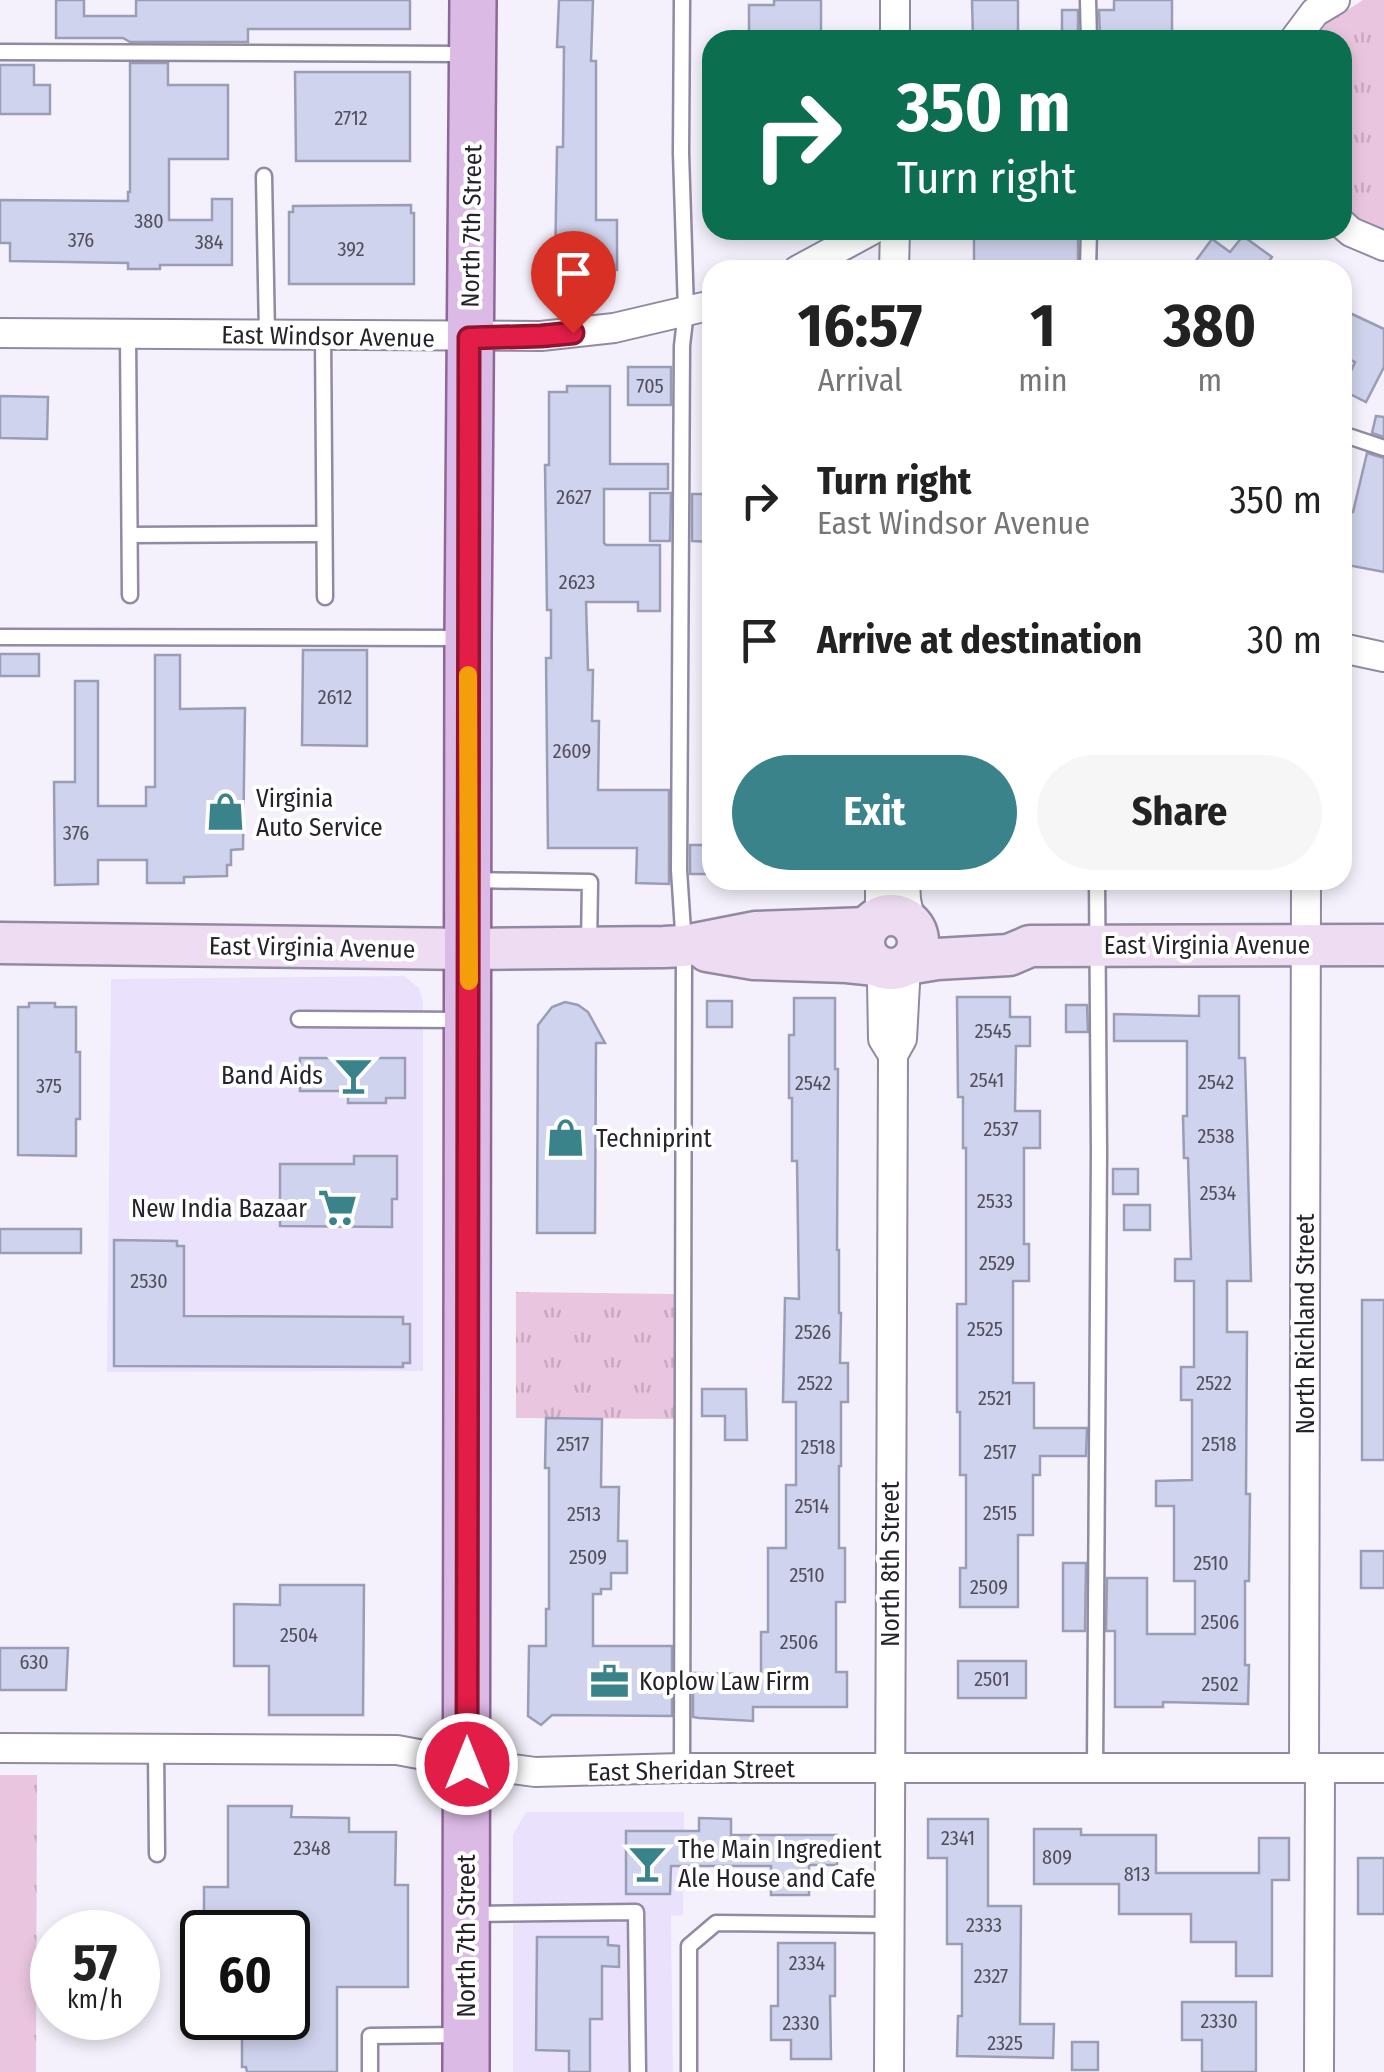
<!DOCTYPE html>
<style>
:root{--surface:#fff;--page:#f6f6f6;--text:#222;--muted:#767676;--accent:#3b838b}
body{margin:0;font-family:"Fira Sans Condensed",sans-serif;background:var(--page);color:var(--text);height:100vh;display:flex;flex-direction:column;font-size:38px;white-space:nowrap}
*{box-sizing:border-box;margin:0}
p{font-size:32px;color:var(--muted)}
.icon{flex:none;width:55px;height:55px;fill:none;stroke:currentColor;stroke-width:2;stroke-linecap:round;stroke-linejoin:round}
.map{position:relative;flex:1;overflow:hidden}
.sheet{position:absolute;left:702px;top:260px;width:650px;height:630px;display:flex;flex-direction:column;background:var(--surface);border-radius:30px;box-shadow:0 5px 15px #0003}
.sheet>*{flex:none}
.hud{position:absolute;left:702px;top:30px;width:650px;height:210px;border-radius:30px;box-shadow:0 5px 15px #0003;background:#0b6e4f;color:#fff;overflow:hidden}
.speed{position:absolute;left:30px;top:1910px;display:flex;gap:20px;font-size:50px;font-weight:700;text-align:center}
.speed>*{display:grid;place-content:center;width:130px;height:130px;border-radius:50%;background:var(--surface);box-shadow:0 5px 15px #0003;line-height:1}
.speed small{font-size:25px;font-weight:400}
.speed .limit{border:5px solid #111;border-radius:15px;background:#fff;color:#111}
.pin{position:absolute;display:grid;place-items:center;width:85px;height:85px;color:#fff;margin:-102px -42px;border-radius:50% 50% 50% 0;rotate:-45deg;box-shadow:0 0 10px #0007}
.pin .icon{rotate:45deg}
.me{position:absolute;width:110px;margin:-55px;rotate:0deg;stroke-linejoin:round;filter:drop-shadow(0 0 8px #0008)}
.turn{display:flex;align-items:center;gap:35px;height:210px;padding:0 30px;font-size:45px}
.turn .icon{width:130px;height:130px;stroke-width:2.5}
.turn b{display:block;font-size:70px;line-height:85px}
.eta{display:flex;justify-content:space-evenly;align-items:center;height:170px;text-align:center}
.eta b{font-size:60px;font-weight:700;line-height:70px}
.action{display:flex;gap:20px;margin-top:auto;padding:20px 30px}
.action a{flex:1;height:115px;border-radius:60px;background:var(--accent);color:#fff;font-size:40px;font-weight:700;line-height:115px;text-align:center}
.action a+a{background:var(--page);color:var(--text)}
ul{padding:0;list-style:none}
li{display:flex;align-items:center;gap:30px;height:140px;padding:0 30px}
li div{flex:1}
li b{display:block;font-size:38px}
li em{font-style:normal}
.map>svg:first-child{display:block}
.built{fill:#eae2fd}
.grass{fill:url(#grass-tufts)}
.pitch{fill:#eac5df}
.building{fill:#d0d3ed;stroke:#9a9db6;stroke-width:2.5}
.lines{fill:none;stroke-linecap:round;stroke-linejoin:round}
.lane-casing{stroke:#918aa2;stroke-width:19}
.street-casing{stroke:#918aa2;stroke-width:32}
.secondary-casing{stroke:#918aa2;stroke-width:45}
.primary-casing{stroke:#8d679a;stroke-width:50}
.lane{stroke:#fff;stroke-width:14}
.street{stroke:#fff;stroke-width:28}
.secondary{stroke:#eedcf2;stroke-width:40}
.primary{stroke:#dcbae6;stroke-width:45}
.route-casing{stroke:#92132f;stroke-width:25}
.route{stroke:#e11d48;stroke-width:18}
.slow{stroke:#f59e0b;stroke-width:18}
.labels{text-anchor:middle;stroke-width:8;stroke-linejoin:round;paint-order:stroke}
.number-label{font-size:20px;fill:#504e5c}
.street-label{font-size:25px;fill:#25222b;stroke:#fff}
.poi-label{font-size:25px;fill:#25222b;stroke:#fff;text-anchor:start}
</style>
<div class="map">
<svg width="1384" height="2072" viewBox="0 0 1384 2072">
<defs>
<pattern id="grass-tufts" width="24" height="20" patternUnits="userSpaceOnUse" patternTransform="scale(2.5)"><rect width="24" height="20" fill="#eac5df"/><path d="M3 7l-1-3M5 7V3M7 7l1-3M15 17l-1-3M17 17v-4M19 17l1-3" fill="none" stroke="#c9a9c0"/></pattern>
</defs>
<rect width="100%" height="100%" fill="#f4f1fc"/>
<g class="built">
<polygon points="404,976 419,988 423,1002 423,1371 107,1372 111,979"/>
<polygon points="526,1812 684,1812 683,1915 671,1916 673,2072 513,2072 513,1835"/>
</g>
<g class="grass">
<polygon points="1363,0 1384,0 1384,235 1343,214 1342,40 1314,40 1327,23"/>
<polygon points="516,1292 676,1294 677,1419 516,1418"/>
<polygon points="0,1775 37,1775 36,2072 0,2072"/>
</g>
<polygon class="pitch" points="0,1807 33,1807 31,2072 0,2072"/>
<g class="building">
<polygon points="56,0 84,0 84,16 136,16 136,0 410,0 410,29 248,29 248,42 130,42 123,38 56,38"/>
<polygon points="559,0 593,0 591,61 596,61 596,220 617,220 617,270 605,270 605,275 564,275 564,270 555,270 557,147 563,147 564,47 557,47"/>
<polygon points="774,0 821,0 821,40 774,40 774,34 749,34 749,5 774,5"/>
<polygon points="972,0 1018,0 1018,40 973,40"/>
<polygon points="1114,0 1172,0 1172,40 1114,40 1114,37 1100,37 1099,10 1114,10"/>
<rect x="1062" y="10" width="16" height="27"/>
<polygon points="130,63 168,63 168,85 228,85 228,159 169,159 169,220 212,220 212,199 232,199 232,265 160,265 160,269 128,269 128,263 10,261 10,243 0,243 0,200 128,201 128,192 130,192"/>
<polygon points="0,65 34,65 34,85 50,85 50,114 0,114"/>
<polygon points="295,72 410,72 410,161 296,161"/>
<polygon points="411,205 411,213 414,213 414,284 289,284 289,212 293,212 293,206"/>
<polygon points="974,230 1078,230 1078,262 1018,262 1018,270 974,270"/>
<polygon points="1243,236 1272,257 1263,270 1189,270 1212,239 1230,252"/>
<polygon points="1352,314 1384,329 1384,367 1366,402 1342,390 1355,362 1342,356 1342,333"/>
<rect x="628" y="367" width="43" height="38"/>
<polygon points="567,386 610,386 610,464 668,464 668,489 604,489 604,543 606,545 660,545 660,611 638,611 638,602 586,602 588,670 593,670 592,721 599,721 598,790 669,790 669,884 636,883 637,848 548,848 546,658 551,658 551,610 547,610 545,465 549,465 549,392 567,392"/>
<polygon points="0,396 48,397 47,439 0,438"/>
<polygon points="1376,416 1384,417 1384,437 1372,433"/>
<polygon points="1367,453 1384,458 1384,572 1342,564 1342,509 1353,512"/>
<polygon points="650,493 671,493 670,541 650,541"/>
<polygon points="692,494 712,494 712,542 692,541"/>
<polygon points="303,650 367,650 367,746 302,745"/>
<rect x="0" y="654" width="39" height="22"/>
<polygon points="155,655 180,655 180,709 245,708 243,849 231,850 231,865 227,865 227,876 184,877 184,883 147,883 147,860 98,860 98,884 55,885 54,782 75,782 75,681 98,681 98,806 146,806 146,787 155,787"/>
<rect x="690" y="845" width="22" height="29"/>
<polygon points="1199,996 1239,996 1239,1058 1245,1058 1251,1281 1227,1281 1227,1332 1247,1332 1246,1494 1250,1494 1249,1581 1245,1581 1245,1665 1249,1665 1248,1704 1163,1702 1163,1707 1115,1707 1115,1631 1106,1631 1107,1578 1147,1578 1147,1634 1195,1634 1195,1581 1174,1581 1174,1506 1156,1506 1156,1481 1192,1480 1192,1400 1181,1400 1181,1367 1194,1367 1194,1281 1175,1281 1175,1259 1191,1259 1188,1158 1184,1158 1183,1116 1187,1116 1187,1041 1114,1041 1114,1014 1199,1016"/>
<polygon points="957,997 1010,997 1010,1017 1030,1017 1030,1046 1016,1046 1015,1111 1040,1111 1040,1148 1024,1148 1024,1244 1029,1244 1029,1281 1013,1281 1013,1383 1034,1383 1034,1428 1087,1428 1086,1456 1040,1456 1040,1475 1033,1475 1033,1535 1018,1535 1018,1607 960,1607 960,1568 966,1568 966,1475 960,1475 960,1412 957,1412 957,1304 966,1304 966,1148 963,1148 963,1097 958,1097"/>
<polygon points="794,998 835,998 835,1069 838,1069 837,1250 839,1250 839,1313 841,1313 840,1363 848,1363 848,1402 841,1402 841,1466 839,1466 839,1548 845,1548 845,1602 836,1602 836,1672 847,1672 847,1707 753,1707 753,1721 699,1718 693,1717 693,1673 761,1674 761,1632 768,1632 768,1548 786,1548 786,1485 796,1485 796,1402 783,1402 785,1298 799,1299 797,1161 792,1161 792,1098 789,1098 789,1035 794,1035"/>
<rect x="707" y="1001" width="25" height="26"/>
<polygon points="565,1002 578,1005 588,1012 605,1043 596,1043 595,1233 537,1233 538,1025 552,1007"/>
<polygon points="29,1003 55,1003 55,1007 76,1007 76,1052 80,1052 80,1119 76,1119 76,1156 18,1155 18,1007 29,1007"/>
<polygon points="1066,1005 1087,1005 1088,1032 1066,1032"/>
<polygon points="300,1058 405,1058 405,1098 386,1098 386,1103 348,1103 348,1091 300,1091"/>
<polygon points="354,1156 397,1156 397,1199 392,1199 392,1227 280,1226 280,1164 354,1164"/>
<rect x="1113" y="1169" width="25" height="25"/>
<rect x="1124" y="1205" width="26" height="25"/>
<rect x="0" y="1229" width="81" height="24"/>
<polygon points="114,1240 177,1241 177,1246 184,1246 184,1316 403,1317 403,1324 410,1324 410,1363 403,1363 403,1367 114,1366"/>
<rect x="1362" y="1300" width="22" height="160"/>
<polygon points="702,1389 746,1389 747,1440 725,1440 725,1416 702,1416"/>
<polygon points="546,1418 602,1419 601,1487 619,1487 618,1541 627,1541 627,1573 611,1573 611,1589 601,1589 601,1594 593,1594 593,1646 672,1646 672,1716 552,1715 541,1725 528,1716 529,1646 546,1646 546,1609 549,1609 549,1468 545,1468"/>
<rect x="1361" y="1551" width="23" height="37"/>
<polygon points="1063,1563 1086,1563 1085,1631 1063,1631"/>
<polygon points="280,1585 364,1585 363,1715 269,1715 269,1666 234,1666 234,1604 280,1605"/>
<polygon points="0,1648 68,1648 66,1690 0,1690"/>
<rect x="958" y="1661" width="68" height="37"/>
<polygon points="228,1806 292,1806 291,1817 349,1818 349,1832 396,1832 395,1885 408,1885 408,1987 337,1987 337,2072 247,2072 246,2067 242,2067 242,2032 247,2032 247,2018 288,2018 288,1932 204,1932 204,1887 228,1887"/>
<polygon points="699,1818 731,1819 731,1835 837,1835 837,1865 809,1865 809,1895 771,1895 771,1866 671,1866 670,1894 626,1894 626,1831 699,1831"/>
<polygon points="928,1819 988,1819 988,1906 1021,1906 1020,2024 1054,2024 1053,2058 957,2056 958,2016 962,2016 962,1944 947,1944 947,1858 928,1858"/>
<polygon points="1034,1829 1081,1829 1081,1835 1156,1835 1156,1873 1259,1873 1259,1838 1289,1838 1289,1880 1272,1880 1272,1976 1236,1976 1236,1942 1191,1942 1191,1914 1119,1914 1119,1884 1034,1884"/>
<rect x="1358" y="1858" width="26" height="56"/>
<polygon points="537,1937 608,1937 608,1945 619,1946 619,1967 602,1966 602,2019 590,2019 590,2072 569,2072 569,2051 536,2050"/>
<polygon points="778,1943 835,1943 835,1996 830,1996 831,2059 791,2059 791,2040 771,2040 771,2006 778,2006"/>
<polygon points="1182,2002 1256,2002 1256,2072 1202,2072 1202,2040 1182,2040"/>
<rect x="1072" y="2042" width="26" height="28"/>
</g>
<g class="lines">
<defs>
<g id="lane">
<polyline points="682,0 681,153 686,311 682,346 679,870 684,946 682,1768"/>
<polyline points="1088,0 1089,40"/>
<polyline points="0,52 467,54"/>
<polyline points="264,176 267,335"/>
<polyline points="1088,270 1089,230"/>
<polyline points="128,334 130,595"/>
<polyline points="323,336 325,597"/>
<polyline points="1342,434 1384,448"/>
<polyline points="130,535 324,534"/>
<polyline points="0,637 462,638"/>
<polyline points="471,880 590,882 589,947"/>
<polyline points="299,1019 463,1020"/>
<polyline points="156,1749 157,1854"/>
<polyline points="1095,1767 1099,1151 1097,880"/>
<polyline points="472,1914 636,1912 638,2072"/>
<polyline points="370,2072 370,2036 460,2035"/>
<polyline points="689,2072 689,1946 716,1923 889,1925"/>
</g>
<g id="street">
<polyline points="895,40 895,0"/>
<polyline points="1294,40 1315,12 1335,0"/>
<polyline points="1342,224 1351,232 1384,246"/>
<polyline points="798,270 872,230"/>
<polyline points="894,270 895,230"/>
<polyline points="0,333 541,336 614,328 712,305"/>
<polyline points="1342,648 1384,657"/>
<polyline points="905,880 906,900 911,923"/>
<polyline points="873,922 880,906 880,880"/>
<polyline points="877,966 882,982 883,1039 893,1055"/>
<polyline points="0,1748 397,1750 467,1763 535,1772 682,1768 1384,1768"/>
<polyline points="1304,1768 1306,880"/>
<polyline points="889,2072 893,1055 902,1039 906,965"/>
<polyline points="1319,2072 1320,1768"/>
</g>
<g id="secondary">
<circle cx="891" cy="942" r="27"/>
<polyline points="0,943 469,949 664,947 684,946 755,932 868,928"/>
<polyline points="707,951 754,959 847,962 876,965"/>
<polyline points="907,964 937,959 1009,955 1030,946 1384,945"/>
</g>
<polyline id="primary" points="466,2072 468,638 473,0"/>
</defs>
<use href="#lane" class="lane-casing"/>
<use href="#street" class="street-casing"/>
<use href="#secondary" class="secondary-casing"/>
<use href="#primary" class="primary-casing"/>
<use href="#lane" class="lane"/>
<use href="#street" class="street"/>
<use href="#secondary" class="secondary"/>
<use href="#primary" class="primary"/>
</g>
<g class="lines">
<defs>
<polyline id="route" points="467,1764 469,338 541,336 573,333"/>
</defs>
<use href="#route" class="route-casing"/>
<use href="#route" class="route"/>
<polyline class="slow" points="468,675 469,981"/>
</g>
<defs>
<symbol id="shop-bare" viewBox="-9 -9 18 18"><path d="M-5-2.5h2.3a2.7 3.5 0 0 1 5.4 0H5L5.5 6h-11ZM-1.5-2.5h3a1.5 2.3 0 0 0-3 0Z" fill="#3b838b" stroke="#fff" stroke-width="2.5" paint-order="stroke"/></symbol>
<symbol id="bar-bare" viewBox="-9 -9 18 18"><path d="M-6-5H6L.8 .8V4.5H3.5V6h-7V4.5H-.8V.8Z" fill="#3b838b" stroke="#fff" stroke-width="2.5" paint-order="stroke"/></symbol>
<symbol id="supermarket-bare" viewBox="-9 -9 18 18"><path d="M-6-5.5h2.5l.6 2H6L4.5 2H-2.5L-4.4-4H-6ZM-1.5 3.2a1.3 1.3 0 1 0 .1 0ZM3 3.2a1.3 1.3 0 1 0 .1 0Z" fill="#3b838b" stroke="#fff" stroke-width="2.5" paint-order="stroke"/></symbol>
<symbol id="office-bare" viewBox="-9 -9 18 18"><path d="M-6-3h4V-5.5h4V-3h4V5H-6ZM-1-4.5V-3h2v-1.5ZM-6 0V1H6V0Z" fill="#3b838b" stroke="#fff" stroke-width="2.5" paint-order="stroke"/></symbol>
</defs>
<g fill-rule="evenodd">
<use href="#shop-bare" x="198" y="784" width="55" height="55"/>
<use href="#bar-bare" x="326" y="1048" width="55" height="55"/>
<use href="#shop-bare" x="538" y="1110" width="55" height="55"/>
<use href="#supermarket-bare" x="310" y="1180" width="55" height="55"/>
<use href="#office-bare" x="582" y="1654" width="55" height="55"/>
<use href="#bar-bare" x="620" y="1836" width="55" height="55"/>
</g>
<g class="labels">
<g class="number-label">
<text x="351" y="125">2712</text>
<text x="149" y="228">380</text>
<text x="81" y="247">376</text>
<text x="209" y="249">384</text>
<text x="351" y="256">392</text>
<text x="650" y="393">705</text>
<text x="574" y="504">2627</text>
<text x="577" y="589">2623</text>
<text x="335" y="704">2612</text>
<text x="572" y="758">2609</text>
<text x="76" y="840">376</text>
<text x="993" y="1038">2545</text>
<text x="987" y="1087">2541</text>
<text x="1216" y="1089">2542</text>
<text x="813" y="1090">2542</text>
<text x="49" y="1093">375</text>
<text x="1001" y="1136">2537</text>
<text x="1216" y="1143">2538</text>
<text x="1218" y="1200">2534</text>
<text x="995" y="1208">2533</text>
<text x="997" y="1270">2529</text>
<text x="149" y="1288">2530</text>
<text x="985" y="1336">2525</text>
<text x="813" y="1339">2526</text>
<text x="815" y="1390">2522</text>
<text x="1214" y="1390">2522</text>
<text x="995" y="1405">2521</text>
<text x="573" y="1451">2517</text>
<text x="1219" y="1451">2518</text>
<text x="818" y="1454">2518</text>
<text x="1000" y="1459">2517</text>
<text x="812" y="1513">2514</text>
<text x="1000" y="1520">2515</text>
<text x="584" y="1521">2513</text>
<text x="588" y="1564">2509</text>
<text x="1211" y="1570">2510</text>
<text x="807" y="1582">2510</text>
<text x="989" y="1594">2509</text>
<text x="1220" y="1629">2506</text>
<text x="299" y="1642">2504</text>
<text x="799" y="1649">2506</text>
<text x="34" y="1669">630</text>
<text x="992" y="1686">2501</text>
<text x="1220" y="1691">2502</text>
<text x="958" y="1845">2341</text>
<text x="312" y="1855">2348</text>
<text x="1057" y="1864">809</text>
<text x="1137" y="1881">813</text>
<text x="984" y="1932">2333</text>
<text x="807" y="1970">2334</text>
<text x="991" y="1983">2327</text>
<text x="1219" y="2028">2330</text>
<text x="801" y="2030">2330</text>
<text x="1005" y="2050">2325</text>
</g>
<g class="street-label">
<text transform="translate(471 226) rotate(-89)" y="9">North 7th Street</text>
<text transform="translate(328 336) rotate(1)" y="9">East Windsor Avenue</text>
<text x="1207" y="954">East Virginia Avenue</text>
<text transform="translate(312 947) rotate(1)" y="9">East Virginia Avenue</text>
<text transform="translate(1305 1324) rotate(-90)" y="9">North Richland Street</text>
<text transform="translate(890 1564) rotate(-90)" y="9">North 8th Street</text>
<text transform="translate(691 1770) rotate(-1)" y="9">East Sheridan Street</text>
<text transform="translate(466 1936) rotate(-90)" y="9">North 7th Street</text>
</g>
<g class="poi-label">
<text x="256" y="807">Virginia<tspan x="256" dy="29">Auto Service</tspan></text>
<text x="323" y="1084" text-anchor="end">Band Aids</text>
<text x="596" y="1147">Techniprint</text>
<text x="307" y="1217" text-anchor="end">New India Bazaar</text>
<text x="639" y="1690">Koplow Law Firm</text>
<text x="678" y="1858">The Main Ingredient<tspan x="678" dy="29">Ale House and Cafe</tspan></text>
</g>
</g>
</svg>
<div class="speed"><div>57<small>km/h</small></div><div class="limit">60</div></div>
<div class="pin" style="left:573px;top:333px;background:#d93025"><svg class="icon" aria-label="arrive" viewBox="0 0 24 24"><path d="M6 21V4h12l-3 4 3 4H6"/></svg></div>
<svg class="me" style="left:467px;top:1764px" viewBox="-20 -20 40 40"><circle r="17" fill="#e11d48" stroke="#fff" stroke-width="3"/><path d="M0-11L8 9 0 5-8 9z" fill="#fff"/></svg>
<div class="hud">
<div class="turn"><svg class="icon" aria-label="right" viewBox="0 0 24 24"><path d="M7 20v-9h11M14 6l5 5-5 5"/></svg><div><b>350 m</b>Turn right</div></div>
</div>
<section class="sheet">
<div class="eta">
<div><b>16:57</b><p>Arrival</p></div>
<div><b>1</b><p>min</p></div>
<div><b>380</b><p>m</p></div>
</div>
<ul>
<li><svg class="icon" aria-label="right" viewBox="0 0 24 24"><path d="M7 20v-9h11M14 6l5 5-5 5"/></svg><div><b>Turn right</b><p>East Windsor Avenue</p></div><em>350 m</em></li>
<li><svg class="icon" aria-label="arrive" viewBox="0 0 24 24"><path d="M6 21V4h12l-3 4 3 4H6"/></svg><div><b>Arrive at destination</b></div><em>30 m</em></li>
</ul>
<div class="action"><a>Exit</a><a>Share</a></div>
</section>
</div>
